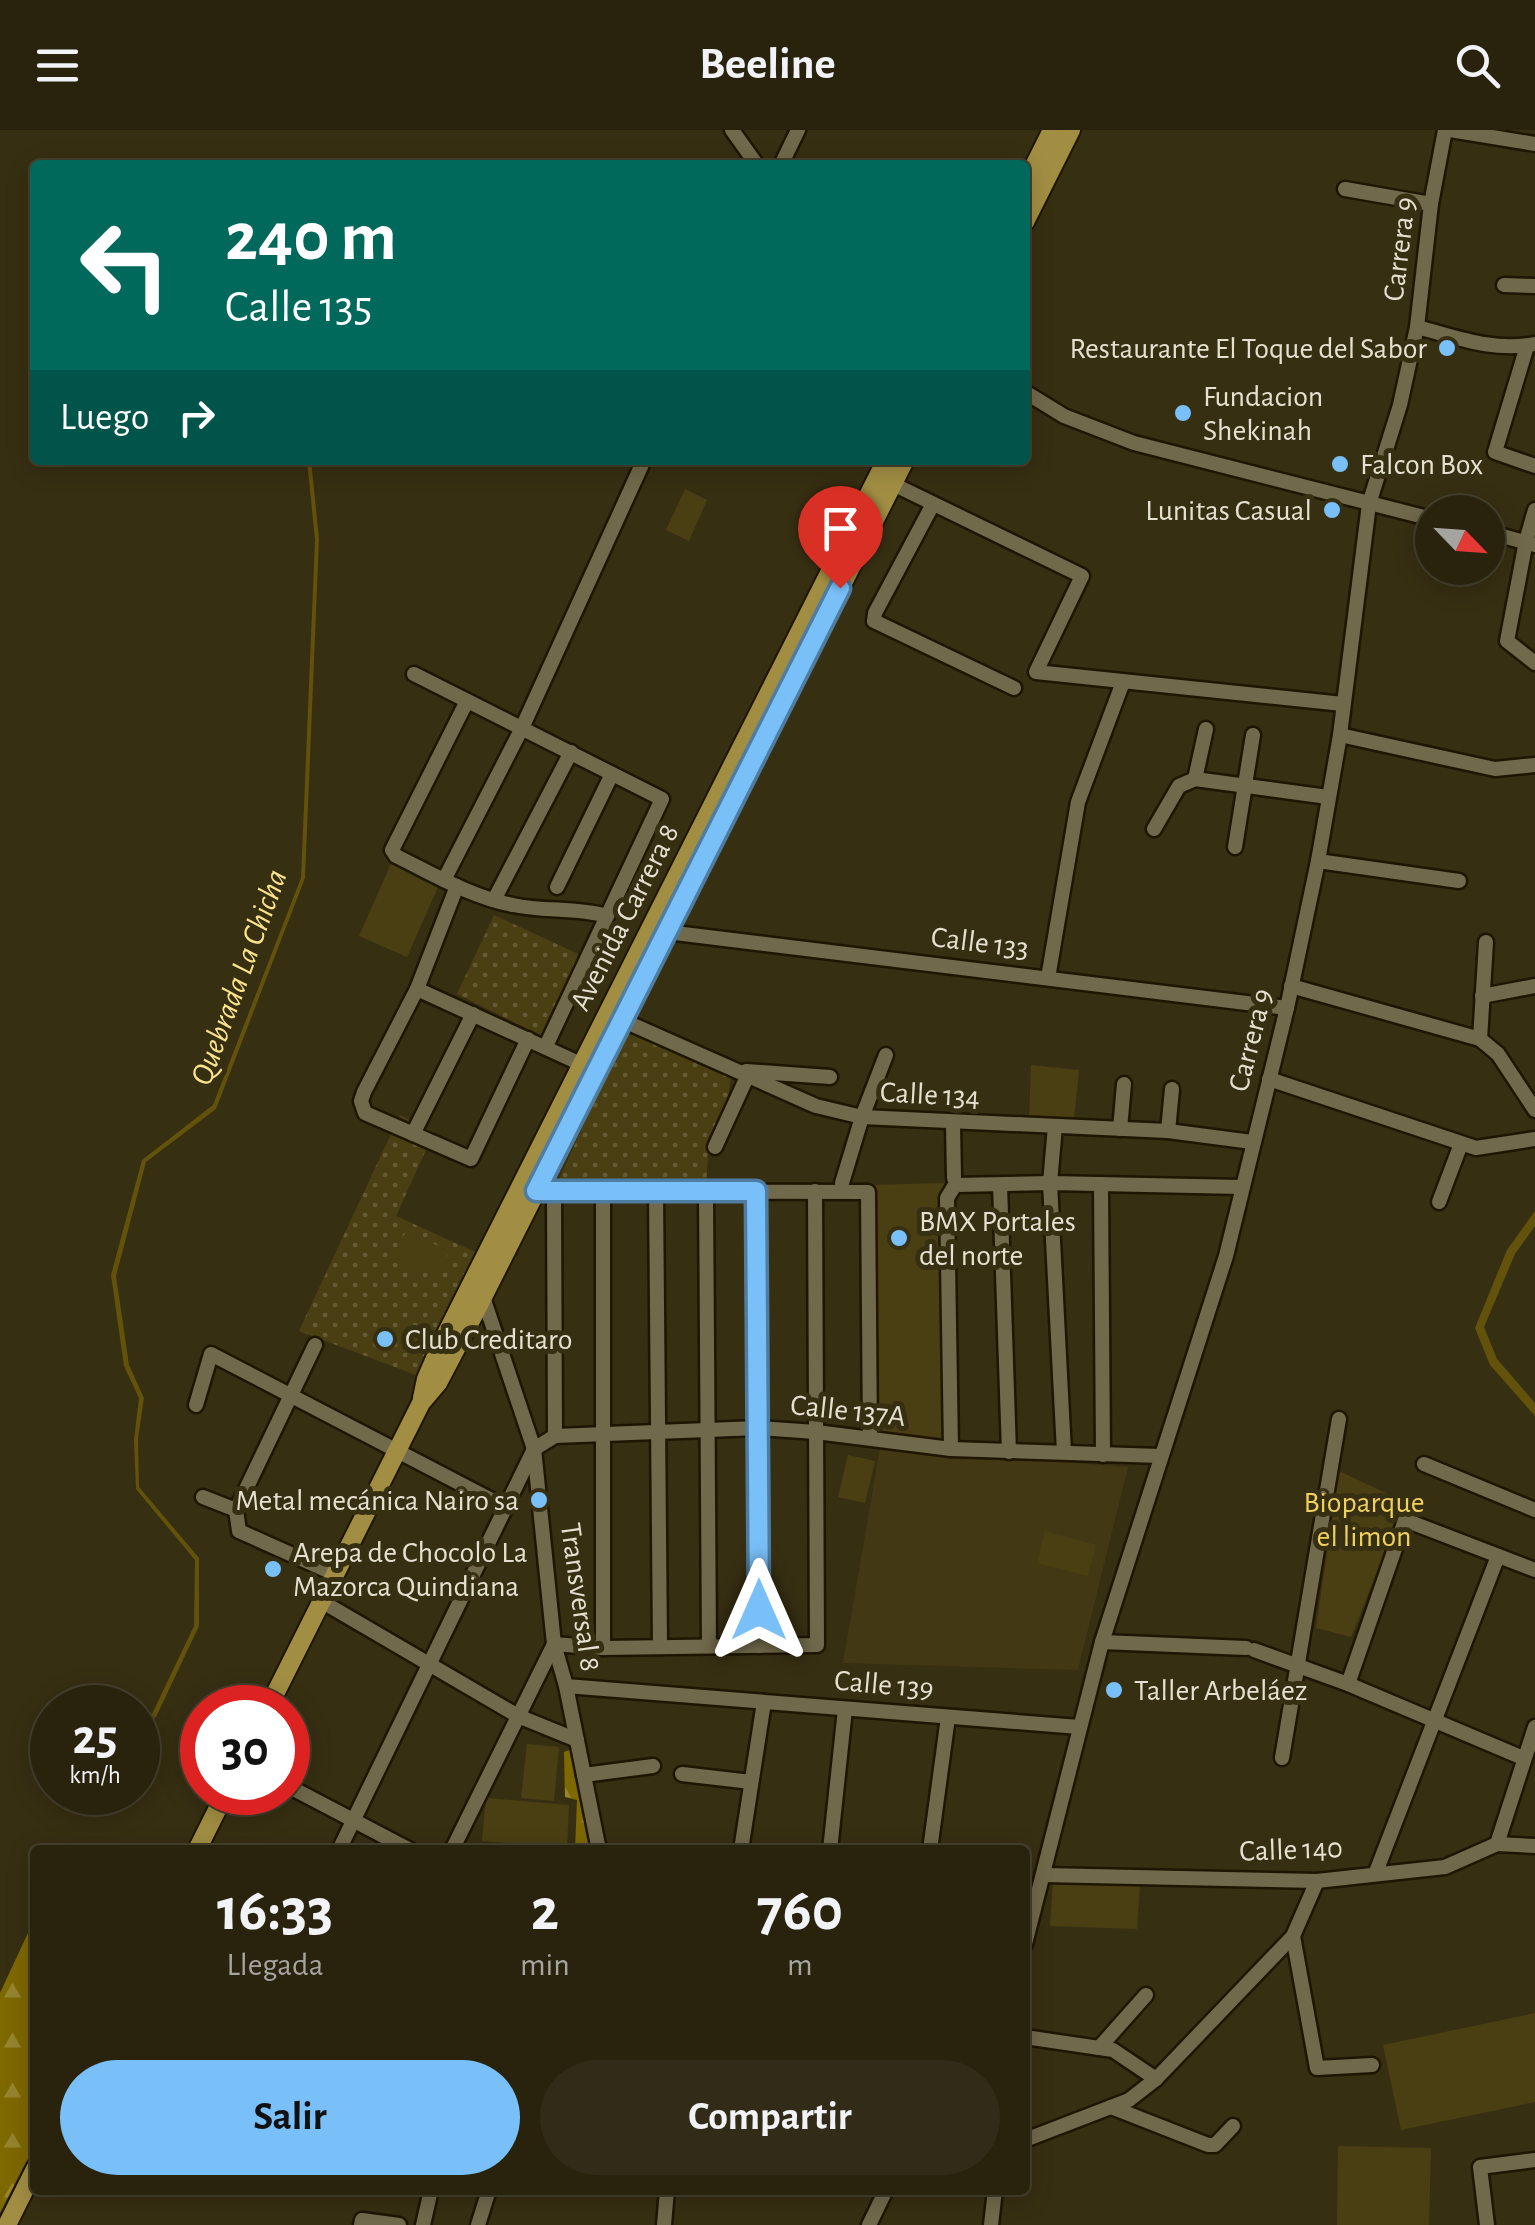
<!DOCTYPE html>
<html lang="es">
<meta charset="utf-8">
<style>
:root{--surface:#29230e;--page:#312b17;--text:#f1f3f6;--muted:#a5a49e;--line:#45402e;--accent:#79bff8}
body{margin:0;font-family:"Alegreya Sans",sans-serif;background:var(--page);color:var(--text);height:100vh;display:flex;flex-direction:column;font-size:38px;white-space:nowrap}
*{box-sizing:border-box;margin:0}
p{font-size:32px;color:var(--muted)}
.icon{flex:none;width:55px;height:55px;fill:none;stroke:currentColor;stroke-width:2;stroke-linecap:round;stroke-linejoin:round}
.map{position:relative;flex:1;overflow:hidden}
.sheet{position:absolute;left:30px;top:1715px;width:1000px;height:350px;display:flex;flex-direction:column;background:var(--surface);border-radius:10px;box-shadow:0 5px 25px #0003,0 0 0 2px var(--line)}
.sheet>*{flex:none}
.hud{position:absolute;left:30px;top:30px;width:1000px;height:305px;border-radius:10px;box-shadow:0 5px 25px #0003,0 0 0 2px var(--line);background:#00695c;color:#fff;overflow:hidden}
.needle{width:65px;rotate:115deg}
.controls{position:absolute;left:1415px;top:365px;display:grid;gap:20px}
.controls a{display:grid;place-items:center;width:90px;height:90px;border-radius:50%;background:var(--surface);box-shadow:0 5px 25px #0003,0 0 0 2px var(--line);font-size:50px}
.speed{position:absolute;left:30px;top:1555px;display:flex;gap:20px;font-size:50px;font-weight:700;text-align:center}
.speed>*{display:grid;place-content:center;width:130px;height:130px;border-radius:50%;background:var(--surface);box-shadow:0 5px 25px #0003,0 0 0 2px var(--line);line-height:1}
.speed small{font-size:25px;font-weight:400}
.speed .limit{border:15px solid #d22;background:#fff;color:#111}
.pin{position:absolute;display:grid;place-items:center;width:85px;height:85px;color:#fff;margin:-102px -42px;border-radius:50% 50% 50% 0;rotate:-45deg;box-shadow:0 0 10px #0007}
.pin .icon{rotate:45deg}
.me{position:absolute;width:110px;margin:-55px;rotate:0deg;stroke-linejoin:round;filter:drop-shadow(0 0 8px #0008)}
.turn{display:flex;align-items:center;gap:35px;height:210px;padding:0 30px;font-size:45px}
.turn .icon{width:130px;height:130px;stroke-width:2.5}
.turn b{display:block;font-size:70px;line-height:85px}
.then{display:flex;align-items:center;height:95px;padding:0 30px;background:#0003;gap:20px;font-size:38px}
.eta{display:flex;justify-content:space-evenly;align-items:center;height:170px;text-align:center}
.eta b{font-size:60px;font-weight:700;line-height:70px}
.primary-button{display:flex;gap:20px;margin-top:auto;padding:20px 30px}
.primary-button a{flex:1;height:115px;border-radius:60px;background:var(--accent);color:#111;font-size:40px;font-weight:700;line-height:115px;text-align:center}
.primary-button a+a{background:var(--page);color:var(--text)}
header{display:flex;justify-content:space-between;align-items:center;height:130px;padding:0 30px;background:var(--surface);font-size:45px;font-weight:700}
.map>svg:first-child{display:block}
.built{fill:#423813}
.grass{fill:url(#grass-dots)}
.forest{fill:url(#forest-firs)}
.green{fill:#4a3f13}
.water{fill:#63520c}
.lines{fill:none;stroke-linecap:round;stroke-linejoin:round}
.minor-casing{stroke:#1e1600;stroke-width:19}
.major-casing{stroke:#1e1600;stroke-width:22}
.minor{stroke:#71694b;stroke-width:14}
.major{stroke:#a28e43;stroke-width:18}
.route-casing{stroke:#4f7ca1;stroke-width:25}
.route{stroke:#79bff8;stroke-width:18}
.poi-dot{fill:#79bff8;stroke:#372f12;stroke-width:4}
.labels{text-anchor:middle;stroke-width:10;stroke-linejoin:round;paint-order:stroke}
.street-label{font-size:30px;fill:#e5e0d0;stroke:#372f12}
.poi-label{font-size:30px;fill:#e5e0d0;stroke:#372f12;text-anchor:start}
.park-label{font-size:30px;fill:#f0d15e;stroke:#372f12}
.water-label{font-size:32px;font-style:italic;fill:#fbe38c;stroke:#372f12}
</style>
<header><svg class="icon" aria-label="menu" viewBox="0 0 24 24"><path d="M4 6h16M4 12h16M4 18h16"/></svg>Beeline<svg class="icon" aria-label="search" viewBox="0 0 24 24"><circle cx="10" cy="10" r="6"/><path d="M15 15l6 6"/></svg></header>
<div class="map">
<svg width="1535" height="2095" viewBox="0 0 1535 2095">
<defs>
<pattern id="grass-dots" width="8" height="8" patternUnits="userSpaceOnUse" patternTransform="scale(2.5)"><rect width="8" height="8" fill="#4a3f13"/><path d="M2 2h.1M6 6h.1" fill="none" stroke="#645a34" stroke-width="1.8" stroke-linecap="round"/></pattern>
<pattern id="forest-firs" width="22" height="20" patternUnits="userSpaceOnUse" patternTransform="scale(2.5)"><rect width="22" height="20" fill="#7e6800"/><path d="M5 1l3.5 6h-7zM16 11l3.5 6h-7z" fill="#968430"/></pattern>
</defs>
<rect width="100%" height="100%" fill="#372f12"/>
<polygon class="built" points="880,1318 1128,1337 1078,1540 843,1533"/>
<g class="grass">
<polygon points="494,785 587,828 548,909 457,864"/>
<polygon points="626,901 731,945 724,997 709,1012 706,1056 556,1056"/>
<polygon points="400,985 434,1002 396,1086 484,1126 424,1248 299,1201"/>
</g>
<g class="forest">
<polygon points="572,1619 585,1668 590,1720 575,1720 577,1670 565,1667 564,1622"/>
<polygon points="35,1788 35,2015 0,2083 0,1863"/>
</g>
<g class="green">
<polygon points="685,359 707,370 689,411 666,400"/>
<polygon points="391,734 439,755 407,827 359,806"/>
<polygon points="1031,935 1079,940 1074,989 1029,990"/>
<polygon points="944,1053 948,1318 894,1310 872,1298 870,1055"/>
<polygon points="406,1101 449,1121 437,1148 394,1128"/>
<polygon points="848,1325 875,1331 865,1373 838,1367"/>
<polygon points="1339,1341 1405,1372 1351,1507 1316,1498"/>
<polygon points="1045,1401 1096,1415 1088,1446 1037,1433"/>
<polygon points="527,1614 559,1617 554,1671 521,1668"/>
<polygon points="486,1668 569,1675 567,1717 482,1711"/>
<polygon points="1053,1749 1140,1752 1137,1799 1050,1796"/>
<polygon points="1535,1883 1535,1972 1401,2000 1383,1915"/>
<polygon points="1338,2016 1431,2018 1429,2095 1337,2095"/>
</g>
<g class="water">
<polygon points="307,330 311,330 319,409 305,748 216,979 146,1032 116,1146 129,1235 144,1268 138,1308 139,1357 199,1428 199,1496 156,1587 138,1598 138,1593 152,1584 194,1496 195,1430 136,1359 134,1310 139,1268 124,1236 111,1145 142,1030 213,975 301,748 315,410"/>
<polygon points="1535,1081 1535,1096 1515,1124 1484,1197 1497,1229 1535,1273 1535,1286 1490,1235 1475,1198 1507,1120"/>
</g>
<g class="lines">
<defs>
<g id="minor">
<polyline points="732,0 757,35"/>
<polyline points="1450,0 1535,14"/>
<polyline points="781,35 798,0"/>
<polyline points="1345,59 1431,74"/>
<polyline points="1504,155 1535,156"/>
<path d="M1417,197C1456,207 1493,222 1534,214"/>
<polyline points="1527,216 1495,322 1535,336"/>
<polyline points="1025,262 1064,286 1134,313 1432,389"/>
<polyline points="893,354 1082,446 1036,542 1343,574"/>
<polyline points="933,374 875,483 874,491 1014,558"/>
<polyline points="1535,380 1526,411 1507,511 1535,533"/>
<polyline points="1488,402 1535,415"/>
<polyline points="414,544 662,669 546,916"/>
<path d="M467,571L392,720L396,726C433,744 471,767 513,775C545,782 575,777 607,786"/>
<polyline points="1340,605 1495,639 1535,635"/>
<polyline points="1195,649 1328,667"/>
<polyline points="1154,699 1179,656 1195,649 1206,599"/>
<polyline points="1235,717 1253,605"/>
<polyline points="1318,731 1459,751"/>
<polyline points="444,750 522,598 644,330"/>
<polyline points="457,756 417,859 364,962 361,971 365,983 471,1029 528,909"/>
<polyline points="557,757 612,644"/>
<polyline points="494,770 571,622"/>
<polyline points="667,802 1287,878"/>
<polyline points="1048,848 1078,672 1123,552"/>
<polyline points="1291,856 1480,909 1498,924 1535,980"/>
<polyline points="417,859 581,934"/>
<polyline points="1482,866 1535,856"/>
<polyline points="622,890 816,976 862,987 1168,1001 1252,1012"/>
<polyline points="1480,909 1486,812"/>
<polyline points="746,941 830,947"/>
<polyline points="1269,949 1476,1018 1535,1009"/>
<polyline points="953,993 954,1048"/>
<polyline points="1055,996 1050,1053 1064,1322"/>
<polyline points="1120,999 1124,954"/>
<polyline points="1168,1001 1172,959"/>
<polyline points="413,1004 473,884"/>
<polyline points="715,1017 747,947"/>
<polyline points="842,1053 862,987 886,925"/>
<polyline points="1101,1054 1103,1325"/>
<polyline points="1000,1055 1009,1322"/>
<polyline points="536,1061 868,1062 870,1308"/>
<polyline points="554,1061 555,1306"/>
<polyline points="656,1061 660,1517"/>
<polyline points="706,1061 709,1516"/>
<polyline points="756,1061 759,1516"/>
<polyline points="1439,1072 1461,1014"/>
<polyline points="483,1167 534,1319 554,1514 566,1556 599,1720"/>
<polyline points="196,1275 211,1224 507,1378"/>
<polyline points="951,1319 947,1068 955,1055 1050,1053 1242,1057"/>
<polyline points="1424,1334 1535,1380"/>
<polyline points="203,1367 236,1380 239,1401 335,1444"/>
<polyline points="236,1380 315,1215"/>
<polyline points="321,1471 518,1586 577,1610"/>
<polyline points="1102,1512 1246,1518"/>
<polyline points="603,1518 603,1061"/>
<polyline points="1254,1520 1348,1554 1523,1628"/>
<polyline points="1348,1554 1405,1390 1535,1440"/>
<polyline points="566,1556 1079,1597"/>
<polyline points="1282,1628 1339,1289"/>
<polyline points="682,1644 751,1652"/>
<polyline points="584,1645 653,1636"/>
<polyline points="288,1656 410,1720"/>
<polyline points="1497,1714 1535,1597"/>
<polyline points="339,1720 534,1319 555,1306 758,1298 816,1302 951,1319 1160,1326"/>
<polyline points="452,1720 554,1514 603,1518 817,1515 815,1061"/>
<polyline points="741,1720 764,1572"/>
<polyline points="830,1720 845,1579"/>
<polyline points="930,1720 948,1587"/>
<polyline points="1376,1742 1498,1426"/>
<polyline points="1044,1745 1317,1751 1445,1737 1497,1714 1535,1716"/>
<polyline points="1293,1806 1317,1938 1372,1935"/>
<polyline points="1025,1814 1102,1512 1226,1126 1287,878 1318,731 1340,605 1369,374 1400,275 1417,197 1431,74 1445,0"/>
<polyline points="1025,1907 1113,1920 1156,1949"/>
<polyline points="1099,1918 1146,1865"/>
<polyline points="1111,1977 1208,2015 1215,2015 1233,1996"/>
<polyline points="1025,2010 1129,1970 1156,1949 1293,1806 1317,1751"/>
<polyline points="361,2095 362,2090 399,2095"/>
<polyline points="423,2095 431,2060"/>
<polyline points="478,2095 489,2060"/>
<polyline points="664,2095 667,2060"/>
<polyline points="869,2095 886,2060"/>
<polyline points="991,2095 995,2060"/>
<polyline points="1487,2095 1480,2037 1535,2030"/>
</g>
<g id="major">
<polyline points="1025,54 1052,0"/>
<polyline points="1025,92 1071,0"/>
<polyline points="422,1268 426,1249 442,1212 886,330"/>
<polyline points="268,1578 421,1273 438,1253 479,1175 905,330"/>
<polyline points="197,1720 226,1662"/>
<polyline points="7,2095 35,2039"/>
</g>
</defs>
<use href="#minor" class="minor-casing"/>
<use href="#major" class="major-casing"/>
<use href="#minor" class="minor"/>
<use href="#major" class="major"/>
</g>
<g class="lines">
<defs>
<polyline id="route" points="759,1480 756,1061 536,1061 840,458"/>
</defs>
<use href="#route" class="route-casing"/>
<use href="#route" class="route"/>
</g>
<g class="poi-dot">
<circle cx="1447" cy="218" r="10"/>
<circle cx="1183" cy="283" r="10"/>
<circle cx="1340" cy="334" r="10"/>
<circle cx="1332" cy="380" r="10"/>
<circle cx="899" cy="1108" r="10"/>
<circle cx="385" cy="1209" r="10"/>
<circle cx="539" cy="1370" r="10"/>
<circle cx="273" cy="1439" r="10"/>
<circle cx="1114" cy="1560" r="10"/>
</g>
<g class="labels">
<g class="street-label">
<text transform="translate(1399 119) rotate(-83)" y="10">Carrera 9</text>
<text transform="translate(624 787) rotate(-63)" y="10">Avenida Carrera 8</text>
<text transform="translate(980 812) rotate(7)" y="10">Calle 133</text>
<text transform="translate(1250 910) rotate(-76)" y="10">Carrera 9</text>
<text transform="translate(930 964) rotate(3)" y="10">Calle 134</text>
<text transform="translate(848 1280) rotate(6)" y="10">Calle 137A</text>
<text transform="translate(581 1467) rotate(82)" y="10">Transversal 8</text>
<text transform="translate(884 1554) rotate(5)" y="10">Calle 139</text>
<text transform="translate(1291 1719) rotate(-2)" y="10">Calle 140</text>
</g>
<g class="poi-label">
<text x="1427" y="228" text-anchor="end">Restaurante El Toque del Sabor</text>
<text x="1203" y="276">Fundacion<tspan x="1203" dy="34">Shekinah</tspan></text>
<text x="1360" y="344">Falcon Box</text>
<text x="1312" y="390" text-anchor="end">Lunitas Casual</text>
<text x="919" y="1101">BMX Portales<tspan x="919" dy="34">del norte</tspan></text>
<text x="405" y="1219">Club Creditaro</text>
<text x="519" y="1380" text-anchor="end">Metal mecánica Nairo sa</text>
<text x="293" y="1432">Arepa de Chocolo La<tspan x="293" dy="34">Mazorca Quindiana</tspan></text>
<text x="1134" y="1570">Taller Arbeláez</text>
</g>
<g class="park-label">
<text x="1364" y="1382">Bioparque<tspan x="1364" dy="34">el limon</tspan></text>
</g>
<g class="water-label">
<text transform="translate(238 847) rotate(-70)" y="11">Quebrada La Chicha</text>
</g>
</g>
</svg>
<div class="controls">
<a><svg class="needle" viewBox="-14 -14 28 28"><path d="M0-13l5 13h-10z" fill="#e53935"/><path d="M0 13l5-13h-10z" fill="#a5a49e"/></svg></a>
</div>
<div class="speed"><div>25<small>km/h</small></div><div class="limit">30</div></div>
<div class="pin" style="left:840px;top:458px;background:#d93025"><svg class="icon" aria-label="arrive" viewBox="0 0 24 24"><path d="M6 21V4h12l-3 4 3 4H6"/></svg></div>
<svg class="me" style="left:759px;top:1480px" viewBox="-20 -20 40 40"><path d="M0-17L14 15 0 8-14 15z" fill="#79bff8" stroke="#fff" stroke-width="4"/></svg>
<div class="hud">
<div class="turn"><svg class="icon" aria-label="left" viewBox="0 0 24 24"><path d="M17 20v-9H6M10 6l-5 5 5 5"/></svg><div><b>240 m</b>Calle 135</div></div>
<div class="then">Luego<svg class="icon" aria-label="right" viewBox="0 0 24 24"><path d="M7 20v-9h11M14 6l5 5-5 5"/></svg></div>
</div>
<section class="sheet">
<div class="eta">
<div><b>16:33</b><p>Llegada</p></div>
<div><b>2</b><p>min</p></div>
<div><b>760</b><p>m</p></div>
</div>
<div class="primary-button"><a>Salir</a><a>Compartir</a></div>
</section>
</div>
